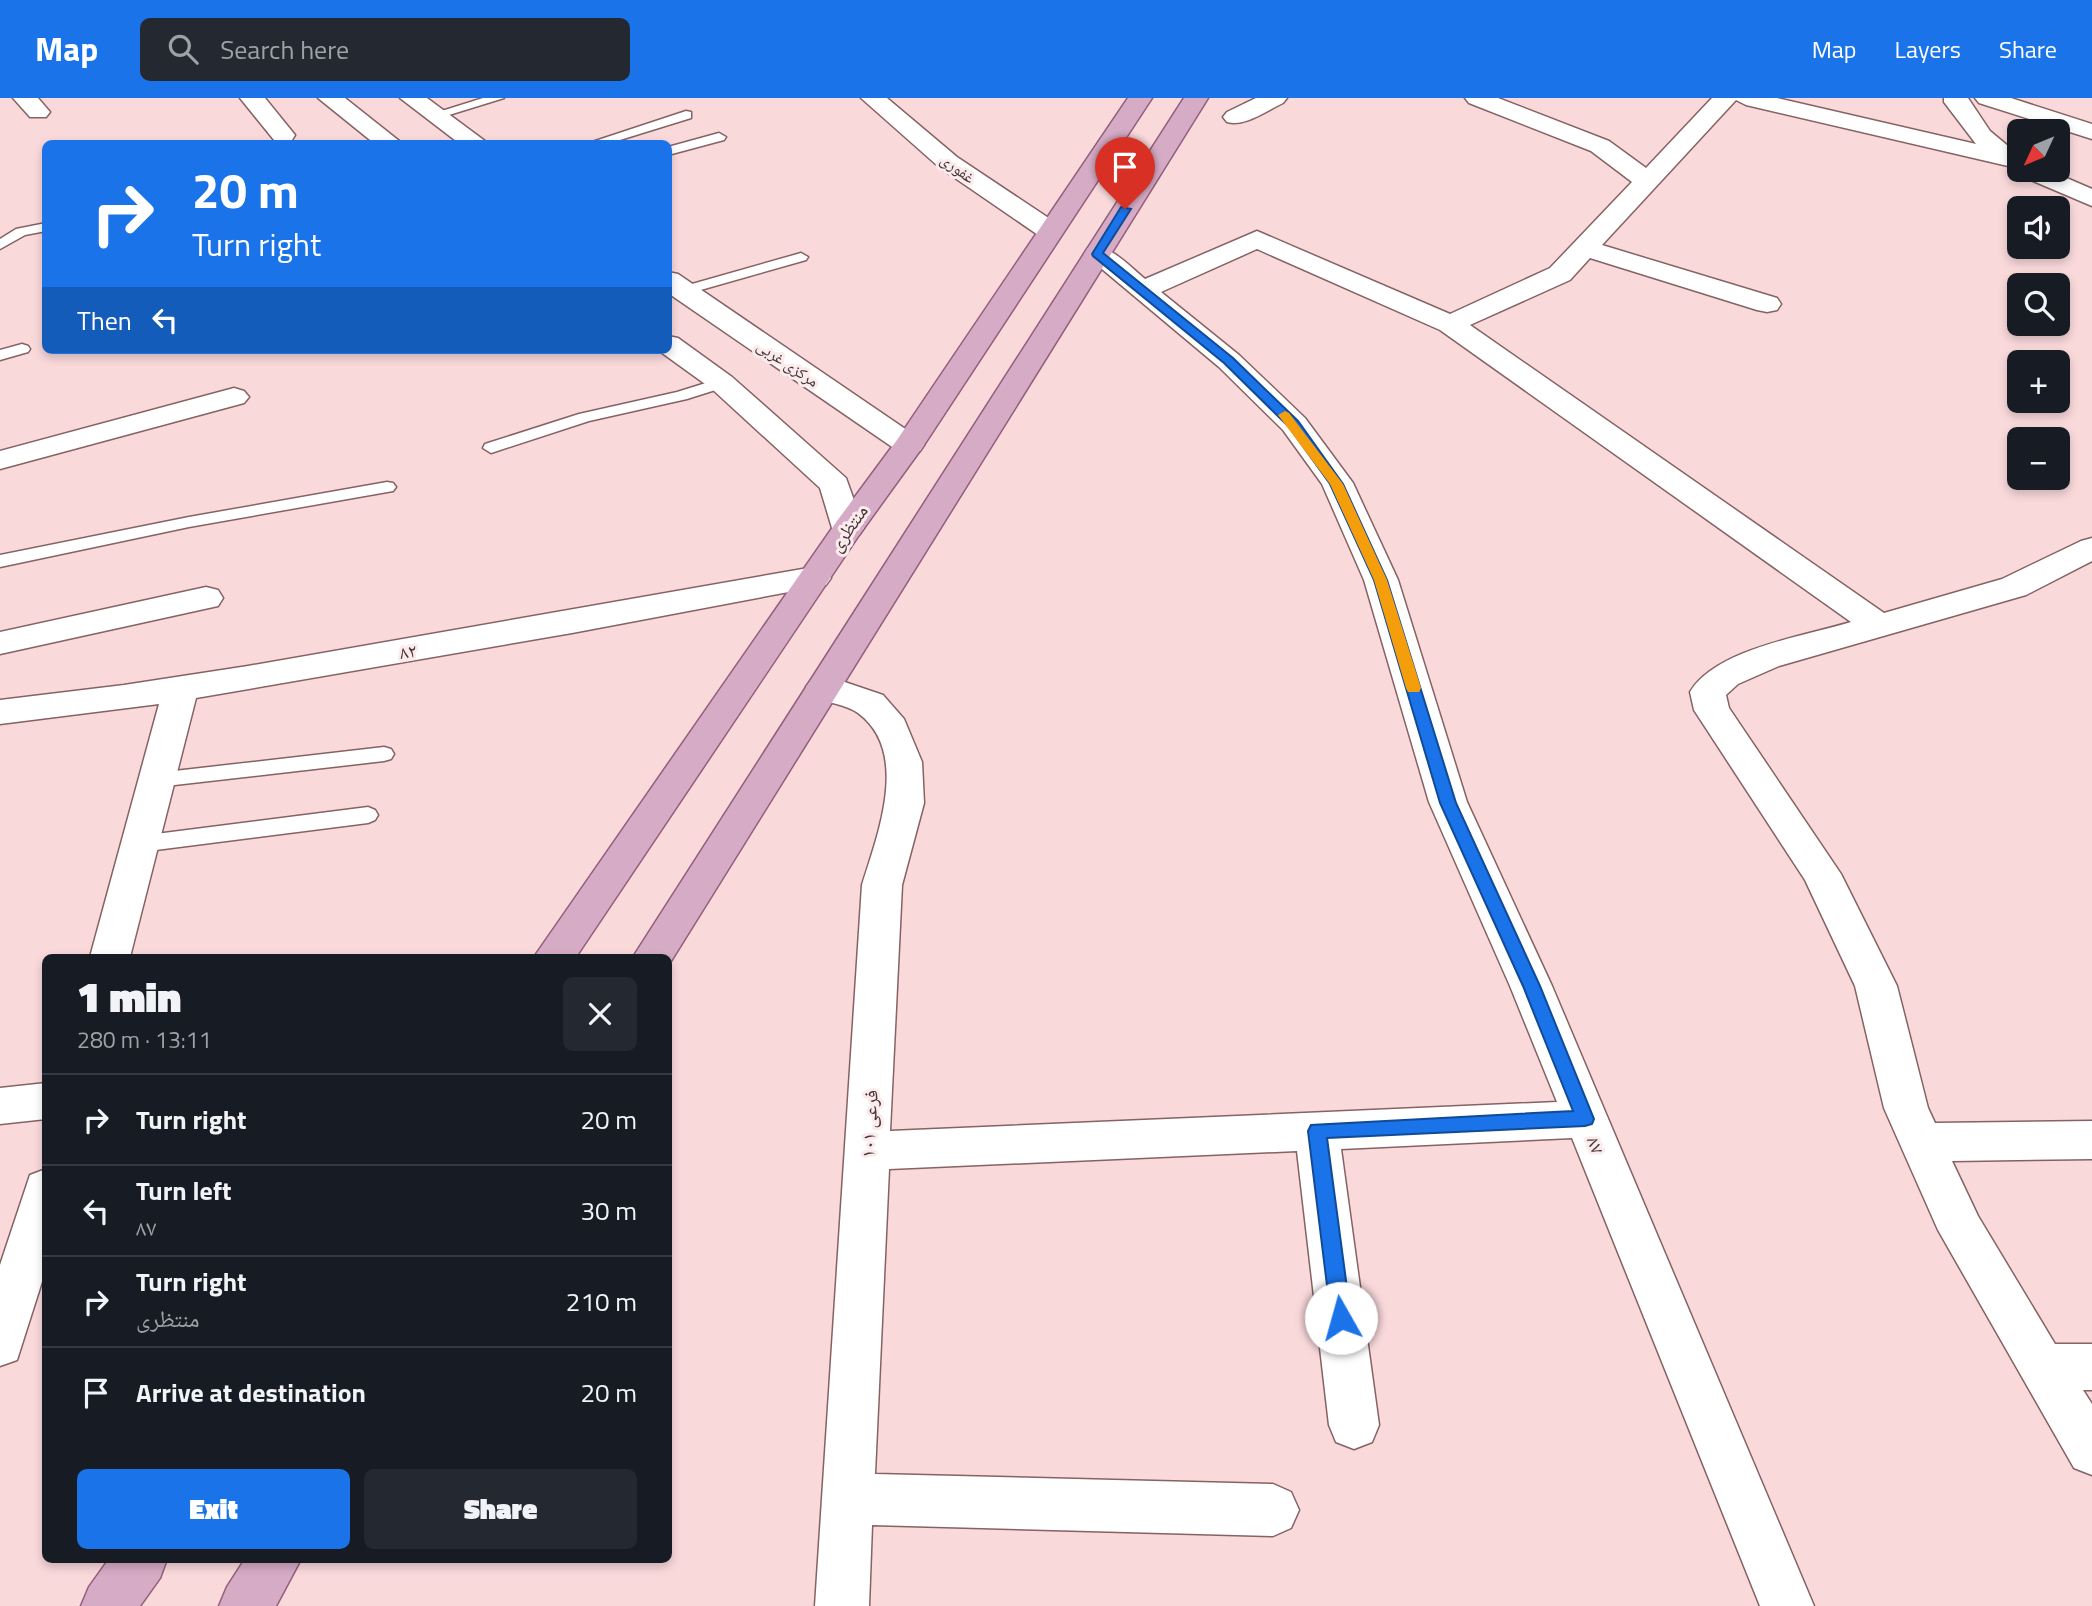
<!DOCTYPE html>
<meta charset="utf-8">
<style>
:root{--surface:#171b24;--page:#242831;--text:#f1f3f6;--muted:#9ea1a6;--line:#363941;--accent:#1a73e8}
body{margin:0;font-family:"Titillium Web","Noto Naskh Arabic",sans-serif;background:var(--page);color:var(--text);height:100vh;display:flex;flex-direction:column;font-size:26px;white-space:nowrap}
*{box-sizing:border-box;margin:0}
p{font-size:23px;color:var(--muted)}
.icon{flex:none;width:38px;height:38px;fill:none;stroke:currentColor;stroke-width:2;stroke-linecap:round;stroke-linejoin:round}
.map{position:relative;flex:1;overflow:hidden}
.drawer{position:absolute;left:42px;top:856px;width:630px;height:609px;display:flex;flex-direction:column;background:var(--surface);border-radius:10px;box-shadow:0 4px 10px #0003}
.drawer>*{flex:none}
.hud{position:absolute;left:42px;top:42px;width:630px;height:214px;border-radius:10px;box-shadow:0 4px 10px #0003;background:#1a73e8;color:#fff;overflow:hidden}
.needle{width:46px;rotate:226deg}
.tools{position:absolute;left:2007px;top:21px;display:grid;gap:14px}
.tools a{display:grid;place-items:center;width:63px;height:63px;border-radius:10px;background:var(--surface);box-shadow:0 4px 10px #0003;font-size:35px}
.pin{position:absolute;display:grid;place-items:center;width:60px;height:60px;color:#fff;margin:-72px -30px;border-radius:50% 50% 50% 0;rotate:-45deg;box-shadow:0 0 7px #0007}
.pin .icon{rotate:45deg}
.me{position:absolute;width:77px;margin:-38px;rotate:353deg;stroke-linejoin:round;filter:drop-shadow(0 0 5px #0008)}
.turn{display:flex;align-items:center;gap:24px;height:147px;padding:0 35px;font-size:32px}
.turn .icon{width:91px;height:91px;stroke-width:2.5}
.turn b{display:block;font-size:49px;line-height:60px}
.then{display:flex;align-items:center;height:66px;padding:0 35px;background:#0003;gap:14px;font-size:26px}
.round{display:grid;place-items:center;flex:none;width:74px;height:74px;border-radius:10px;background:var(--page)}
.summary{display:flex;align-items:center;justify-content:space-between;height:119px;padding:0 35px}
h1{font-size:42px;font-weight:800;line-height:52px}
.button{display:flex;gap:14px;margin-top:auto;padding:14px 35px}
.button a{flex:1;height:80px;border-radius:10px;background:var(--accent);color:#fff;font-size:28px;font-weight:800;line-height:80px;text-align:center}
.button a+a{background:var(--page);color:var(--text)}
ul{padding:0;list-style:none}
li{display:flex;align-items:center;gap:21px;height:91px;padding:0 35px;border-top:2px solid var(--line)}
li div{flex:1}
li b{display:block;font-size:26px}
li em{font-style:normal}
header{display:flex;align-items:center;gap:42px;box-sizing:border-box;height:98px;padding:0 35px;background:var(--accent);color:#fff}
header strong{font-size:33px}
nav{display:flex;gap:38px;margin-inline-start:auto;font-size:24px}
.search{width:490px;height:63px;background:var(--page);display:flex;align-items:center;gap:18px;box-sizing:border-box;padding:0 24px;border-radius:10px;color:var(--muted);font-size:26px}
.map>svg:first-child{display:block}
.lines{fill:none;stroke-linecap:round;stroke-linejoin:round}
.lane-casing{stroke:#856264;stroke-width:3}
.street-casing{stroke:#856264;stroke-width:3}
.secondary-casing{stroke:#856264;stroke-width:3}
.primary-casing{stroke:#925e7b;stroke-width:3}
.lane{fill:#fff;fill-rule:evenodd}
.street{fill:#fff;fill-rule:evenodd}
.secondary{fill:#fff;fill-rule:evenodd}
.primary{fill:#d6abc5;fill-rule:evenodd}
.route{fill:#1a73e8;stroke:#114b97;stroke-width:2}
.slow{fill:#f59e0b}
.labels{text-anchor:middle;stroke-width:6;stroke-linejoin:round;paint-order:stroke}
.far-street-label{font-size:16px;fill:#463637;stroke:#fcebec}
.street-label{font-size:19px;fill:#463637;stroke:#fcebec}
</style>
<header>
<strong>Map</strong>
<div class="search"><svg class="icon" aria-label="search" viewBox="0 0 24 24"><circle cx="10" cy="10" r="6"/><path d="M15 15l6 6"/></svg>Search here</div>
<nav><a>Map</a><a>Layers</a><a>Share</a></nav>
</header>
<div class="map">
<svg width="2092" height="1508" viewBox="0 0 2092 1508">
<rect width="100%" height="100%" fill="#fad9db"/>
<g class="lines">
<defs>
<g id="lane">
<polygon points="483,0 504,0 436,21 429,17"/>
<polygon points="686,13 691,14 691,20 607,46 586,46"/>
<polygon points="719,35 726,39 724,42 668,57 668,49"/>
<polygon points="46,125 46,133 25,137 0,151 0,141 16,131"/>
<polygon points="801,155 808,159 806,162 683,197 676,193 678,190"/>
<polygon points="22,246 28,248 30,251 28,254 0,262 0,252"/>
<polygon points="722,280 730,285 728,288 687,301 589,323 491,355 483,350 485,346 579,316 677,294"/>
<polygon points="387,384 393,385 396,389 393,393 189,429 0,469 0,457 189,419"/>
<polygon points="384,649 391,651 394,656 391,661 384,663 157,689 150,687 147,682 150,677 157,675"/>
<polygon points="368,709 375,712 378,717 375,722 368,725 140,754 133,751 130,746 133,741 140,738"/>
</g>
<g id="street">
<polygon points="13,0 38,0 50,14 46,19 30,19"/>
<polygon points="240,0 265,0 295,37 292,42 283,44 274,42"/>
<polygon points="861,0 887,0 957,59 1059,127 1063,133 1059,139 1050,141 1041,139 939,69"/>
<path d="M1256,0H1287L1283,5C1266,13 1245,29 1227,24L1223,19L1227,14Z"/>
<path d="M1465,0H1498L1609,43L1646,70L1712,0H1777L1976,46L1944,4V0H1968L1990,33L2020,58L2018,66L2008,68L1746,7L1736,2L1602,147L1777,200L1781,206L1777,212L1767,214L1757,212L1590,160L1570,182L1470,227L1884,515L2002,481L2081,443L2092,440V463L2026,497L1779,568L1738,586L1726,597L1729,610L1841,776L1897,888L1928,1010L1935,1025L2092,1023V1061L1952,1063L1978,1118L2055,1246H2092V1292H2083L2092,1306V1377L2074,1370L1938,1132L1884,1010L1855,888L1805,782L1694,612L1690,594C1716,551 1805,538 1851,524L1440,232L1257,151L1161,194L1239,257L1305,320L1353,385L1398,482L1467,704L1552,888L1814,1508H1760L1572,1040L1341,1051L1379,1327L1372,1344L1354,1351L1336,1344L1329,1327L1297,1053L889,1071L875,1376L1273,1386L1291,1394L1299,1412L1291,1430L1273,1438L872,1427L869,1508H815L862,787C877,738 911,654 858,615C842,603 817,607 806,589L812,581L824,577L883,597L904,621L922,664L924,705L902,787L890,1033L1557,1004L1510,888L1429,704L1364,482L1322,386L1283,332L1219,269L1084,156L1088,150C1110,145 1129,168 1145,181L1257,133L1450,216L1550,170L1632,84L1591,53L1469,5Z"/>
<polygon points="1975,0 2011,0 2092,26 2092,41 1979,5"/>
<polygon points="2020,67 2020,72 2048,72 2092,91 2092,108 2019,77 2016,72"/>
<polygon points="234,290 244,293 249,299 244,305 0,371 0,353"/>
<polygon points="814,469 826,473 831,480 826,487 572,535 196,600 130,859 90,859 159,606 0,626 0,602 124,587 248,568"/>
<polygon points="206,489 218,492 223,500 218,508 0,556 0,534"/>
<polygon points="46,985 46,1021 0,1026 0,990"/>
<polygon points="46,1071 46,1171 17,1262 0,1268 0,1167 30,1077"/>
</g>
<g id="secondary">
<polygon points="318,0 345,0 403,46 375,46"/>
<polygon points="400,0 427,0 489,46 460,46"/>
<polygon points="668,174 678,176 920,341 924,347 920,353 909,356 898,353 668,195"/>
<polygon points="668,238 678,240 732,279 846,380 864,430 859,437 848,440 837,437 832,430 820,390 712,291 658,252 668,252"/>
</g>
<g id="primary">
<polygon points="1128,0 1152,0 924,347 859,437 576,859 534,859 837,423 897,342"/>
<polygon points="1184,0 1208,0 668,868 668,859 633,859"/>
<polygon points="109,1461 167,1461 160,1480 140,1508 81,1508 89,1489"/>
<polygon points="245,1461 301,1461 276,1508 219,1508 227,1489"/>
</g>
</defs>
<use href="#lane" class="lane-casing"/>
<use href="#street" class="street-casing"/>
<use href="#secondary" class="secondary-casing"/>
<use href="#primary" class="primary-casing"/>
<use href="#lane" class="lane"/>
<use href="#street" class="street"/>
<use href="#secondary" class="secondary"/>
<use href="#primary" class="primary"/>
</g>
<polygon class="route" points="1121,109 1131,111 1103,155 1233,260 1298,323 1343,386 1387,482 1456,705 1540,888 1594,1021 1592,1026 1585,1028 1327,1040 1351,1220 1348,1227 1341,1229 1334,1227 1331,1220 1308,1033 1311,1027 1573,1013 1523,888 1440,705 1374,482 1330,386 1289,329 1224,265 1093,158 1092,156"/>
<polygon class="slow" points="1285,313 1289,315 1343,386 1387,482 1421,590 1419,594 1408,594 1406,590 1374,482 1330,386 1278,317"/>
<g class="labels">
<g class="far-street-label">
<text transform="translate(958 70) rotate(36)" y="6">غفوری</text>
<text transform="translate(788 265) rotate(34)" y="6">مرکزی غربی</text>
</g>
<g class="street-label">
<text transform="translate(848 430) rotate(-55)" y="7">منتظری</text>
<text transform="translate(408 553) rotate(-10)" y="7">۸۲</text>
<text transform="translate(869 1026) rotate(-87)" y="7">فرعی ۱۰۱</text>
<text transform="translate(1596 1047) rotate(68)" y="7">۸۷</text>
</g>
</g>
</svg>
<div class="tools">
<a><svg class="needle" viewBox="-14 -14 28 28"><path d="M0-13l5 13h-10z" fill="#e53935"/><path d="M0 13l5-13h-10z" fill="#9ea1a6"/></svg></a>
<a><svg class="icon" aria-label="sound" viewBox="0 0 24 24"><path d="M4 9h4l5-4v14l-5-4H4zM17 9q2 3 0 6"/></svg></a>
<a><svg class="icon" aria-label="search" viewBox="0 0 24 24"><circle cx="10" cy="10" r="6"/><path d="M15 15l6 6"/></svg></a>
<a>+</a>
<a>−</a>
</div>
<div class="pin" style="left:1125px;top:111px;background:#d93025"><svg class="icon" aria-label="arrive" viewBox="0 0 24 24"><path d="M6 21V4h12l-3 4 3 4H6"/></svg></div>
<svg class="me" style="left:1341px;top:1220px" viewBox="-20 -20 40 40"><circle r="19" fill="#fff"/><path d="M0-13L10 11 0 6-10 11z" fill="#1a73e8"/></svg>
<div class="hud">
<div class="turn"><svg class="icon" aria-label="right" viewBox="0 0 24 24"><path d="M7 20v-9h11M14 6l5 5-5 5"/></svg><div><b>20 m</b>Turn right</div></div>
<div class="then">Then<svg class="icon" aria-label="left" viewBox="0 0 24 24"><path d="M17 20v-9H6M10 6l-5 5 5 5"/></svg></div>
</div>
<section class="drawer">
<div class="summary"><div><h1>1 min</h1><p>280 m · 13:11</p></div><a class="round"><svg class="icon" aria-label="close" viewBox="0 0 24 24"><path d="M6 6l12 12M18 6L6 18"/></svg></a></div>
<ul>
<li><svg class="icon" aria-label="right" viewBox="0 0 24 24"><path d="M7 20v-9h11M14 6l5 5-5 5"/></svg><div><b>Turn right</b></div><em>20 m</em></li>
<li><svg class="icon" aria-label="left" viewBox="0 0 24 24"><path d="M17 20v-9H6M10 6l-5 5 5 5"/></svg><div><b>Turn left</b><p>۸۷</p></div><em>30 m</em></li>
<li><svg class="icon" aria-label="right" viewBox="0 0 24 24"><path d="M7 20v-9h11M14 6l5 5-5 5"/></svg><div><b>Turn right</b><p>منتظری</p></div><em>210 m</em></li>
<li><svg class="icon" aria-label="arrive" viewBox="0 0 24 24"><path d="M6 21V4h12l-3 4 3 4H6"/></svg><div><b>Arrive at destination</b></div><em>20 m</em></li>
</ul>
<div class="button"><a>Exit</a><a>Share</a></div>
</section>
</div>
